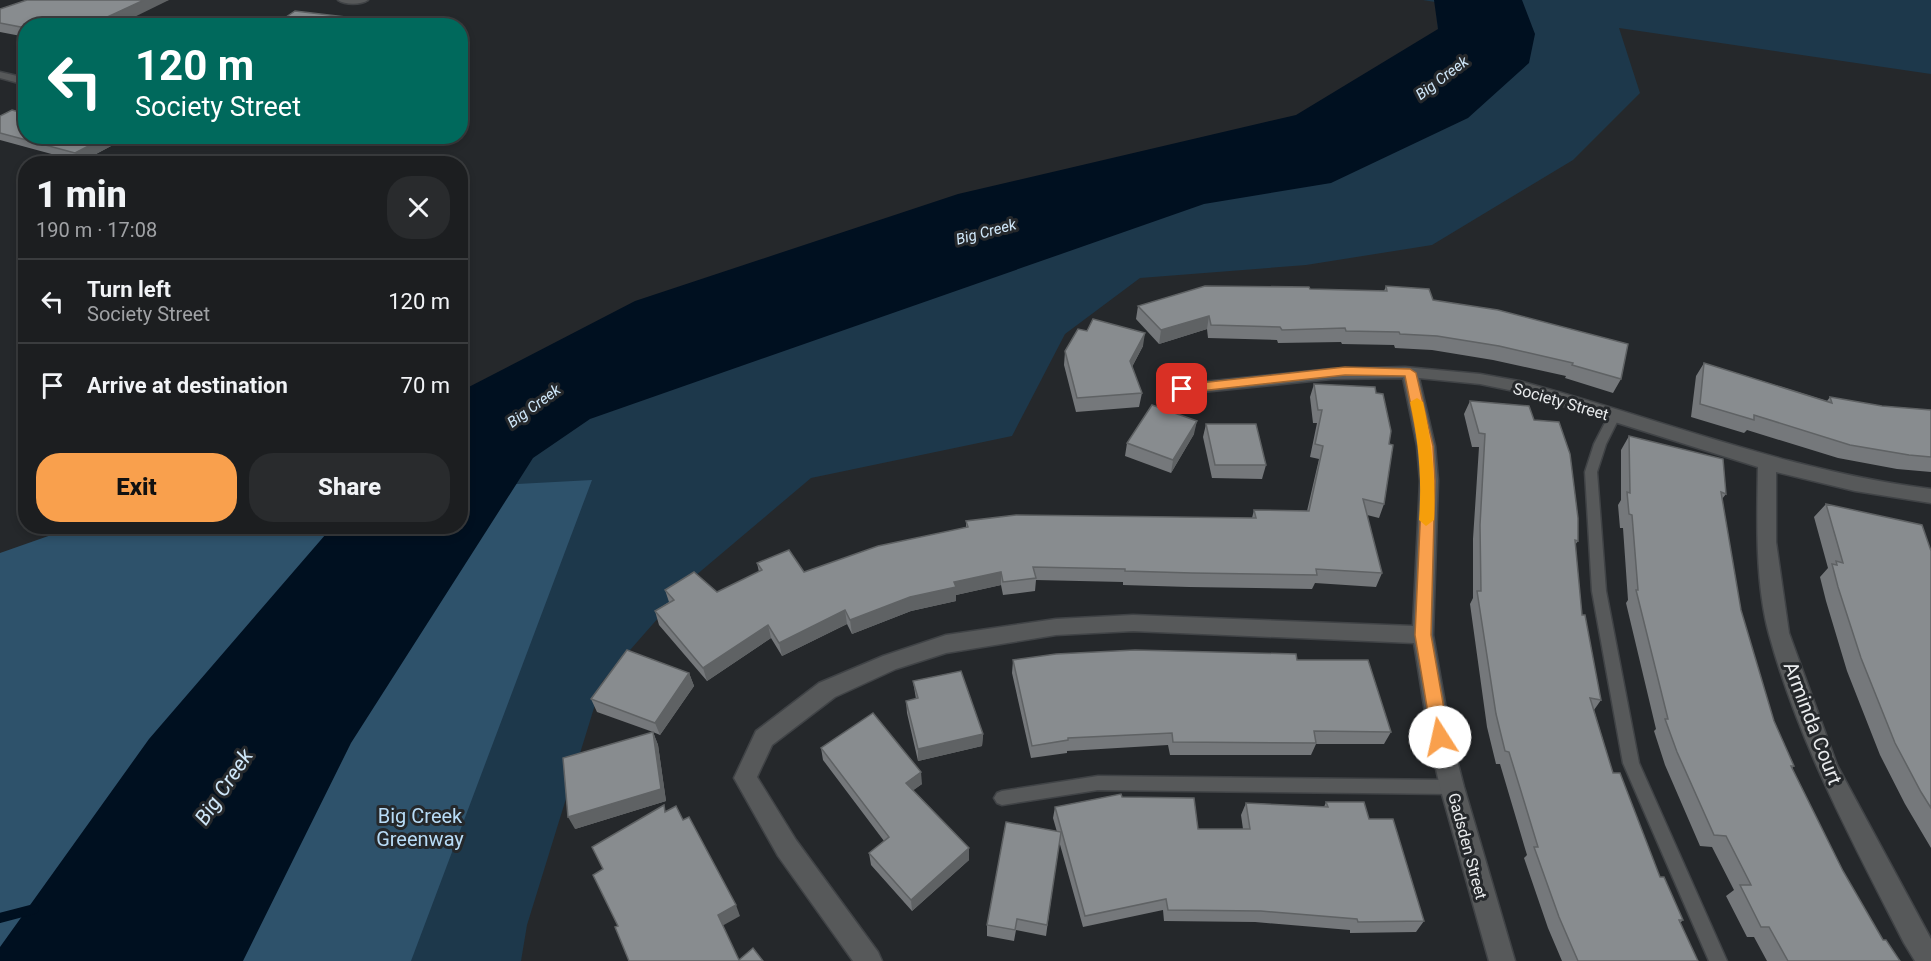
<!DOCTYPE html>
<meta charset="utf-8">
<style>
:root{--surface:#1c1e20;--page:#292b2d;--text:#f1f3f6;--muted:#a0a2a5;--line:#3a3c3e;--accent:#f9a04d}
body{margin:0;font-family:Roboto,sans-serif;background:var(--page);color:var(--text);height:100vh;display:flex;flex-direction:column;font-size:22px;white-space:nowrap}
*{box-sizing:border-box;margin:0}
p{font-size:20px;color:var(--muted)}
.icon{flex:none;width:33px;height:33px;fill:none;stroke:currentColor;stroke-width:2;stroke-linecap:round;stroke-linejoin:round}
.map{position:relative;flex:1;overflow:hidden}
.drawer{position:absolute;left:18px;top:156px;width:450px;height:378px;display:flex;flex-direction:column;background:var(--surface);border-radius:24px;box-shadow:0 3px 9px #0003,0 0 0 2px var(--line)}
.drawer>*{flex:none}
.top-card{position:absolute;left:18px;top:18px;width:450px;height:126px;border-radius:24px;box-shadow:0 3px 9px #0003,0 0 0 2px var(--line);background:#00695c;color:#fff;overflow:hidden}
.pin{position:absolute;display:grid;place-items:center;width:51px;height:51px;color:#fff;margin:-26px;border-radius:12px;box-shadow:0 3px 9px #0006}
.me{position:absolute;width:66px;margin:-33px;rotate:350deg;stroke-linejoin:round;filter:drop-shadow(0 0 4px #0008)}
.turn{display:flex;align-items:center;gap:21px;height:126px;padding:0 18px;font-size:27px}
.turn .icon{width:78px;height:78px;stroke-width:2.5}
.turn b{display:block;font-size:42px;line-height:51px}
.round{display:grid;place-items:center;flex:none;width:63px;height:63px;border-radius:24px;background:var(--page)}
.summary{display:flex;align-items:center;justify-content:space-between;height:102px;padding:0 18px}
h1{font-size:36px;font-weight:800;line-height:45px}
.cta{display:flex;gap:12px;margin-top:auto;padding:12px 18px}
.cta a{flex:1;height:69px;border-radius:24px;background:var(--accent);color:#111;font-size:24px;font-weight:800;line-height:69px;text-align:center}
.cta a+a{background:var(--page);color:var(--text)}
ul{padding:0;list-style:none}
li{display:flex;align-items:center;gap:18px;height:84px;padding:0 18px;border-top:2px solid var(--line)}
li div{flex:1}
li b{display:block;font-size:22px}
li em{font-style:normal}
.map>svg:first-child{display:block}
.green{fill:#1d384b}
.forest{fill:#2e526b}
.water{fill:#001020}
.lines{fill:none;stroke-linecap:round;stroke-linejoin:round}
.stream{stroke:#001020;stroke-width:10}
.lane-casing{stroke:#404346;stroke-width:3}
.street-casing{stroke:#404346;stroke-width:3}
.lane{fill:#57595a;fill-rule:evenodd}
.street{fill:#57595a;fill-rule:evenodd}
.wall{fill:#75787b}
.shaded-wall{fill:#5f6264}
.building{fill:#888c8f;stroke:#5f6264;stroke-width:1.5}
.route{fill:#f9a04d;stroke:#a26832;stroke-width:1.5}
.slow{fill:#f59e0b}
.labels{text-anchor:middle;stroke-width:6;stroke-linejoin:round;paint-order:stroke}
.far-water-label{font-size:15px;font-style:italic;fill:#cfe7f9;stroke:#25282b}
.street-label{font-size:16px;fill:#e9ebed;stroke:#25282b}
.near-street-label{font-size:20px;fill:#e9ebed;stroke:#25282b}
.near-park-label{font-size:20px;fill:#b8dcf7;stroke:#25282b}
.near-water-label{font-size:21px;font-style:italic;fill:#cfe7f9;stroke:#25282b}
</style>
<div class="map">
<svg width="1931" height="961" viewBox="0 0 1931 961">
<rect width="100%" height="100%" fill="#25282b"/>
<polygon class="green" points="1423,0 1931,0 1931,74 1619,28 1640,93 1573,160 1432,245 1306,265 1140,278 1065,334 1012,436 811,478 695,576 602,682 527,925 521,961 189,961 460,526 595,391 1439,100 1438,29 1435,2"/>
<polygon class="forest" points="592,480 411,961 0,961 0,553 74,527 460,526 461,487"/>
<polygon class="water" points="1434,0 1522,0 1535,34 1529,63 1468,118 1331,183 1204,204 590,419 533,458 351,743 243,961 0,961 0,947 149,739 332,527 460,526 461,391 635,301 958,194 1296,115 1438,29"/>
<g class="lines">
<polyline class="stream" points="0,918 34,909"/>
<defs>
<g id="lane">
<polygon points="1614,412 1620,416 1606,444 1597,472 1606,591 1639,763 1727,961 1709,961 1623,763 1592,591 1585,472 1594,444 1610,413"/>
<polygon points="1098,776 1452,780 1457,782 1460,787 1457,792 1452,794 1098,790 1002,805 997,803 994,798 997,793 1002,791"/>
</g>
<g id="street">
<path d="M338,0H368C361,5 345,5 338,0Z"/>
<polygon points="0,72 26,78 26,85 0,78"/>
<path d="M1405,367L1480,374L1519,381C1658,418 1787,471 1931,489V503L1855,491L1776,472V542L1789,633L1837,765L1931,939V961H1915L1904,943C1853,843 1799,744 1769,634C1755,583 1757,519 1758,467L1519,392L1480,384L1419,378L1435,446L1438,481L1433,635L1451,737L1464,787L1515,961H1489L1440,787L1429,737L1414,643L1133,631L1056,635L946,653L896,669L835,697L772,745L757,777L796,840L878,952L882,961H853L778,856L734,778L756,731L819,683L883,656L946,635L1056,619L1133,615L1413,626L1420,481L1417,446L1403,378L1331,379L1182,394L1174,389L1182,384L1331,369Z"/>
</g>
</defs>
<use href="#lane" class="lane-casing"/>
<use href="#street" class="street-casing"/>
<use href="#lane" class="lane"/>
<use href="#street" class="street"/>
</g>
<g class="wall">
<polygon points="27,0 169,0 26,26 26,37 0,32 0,9"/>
<polygon points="0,116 111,146 81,162 0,140"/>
<polygon points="1386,286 1433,300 1621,379 1613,393 1565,378 1566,376 1493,360 1432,350 1395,348 1394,345 1342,344 1341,342 1278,343 1277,340 1208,338 1207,329 1159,344 1136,319 1138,306 1310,289 1384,291"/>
<polygon points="1143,346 1132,367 1142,393 1139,407 1076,412 1064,365 1065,351"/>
<polygon points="1704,363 1827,401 1830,397 1882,406 1931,410 1931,472 1897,469 1838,458 1747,430 1744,433 1691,417 1696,376"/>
<polygon points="1314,384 1384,504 1379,518 1367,515 1382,573 1376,587 1315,583 1312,589 1189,587 1123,585 1123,582 1036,580 1035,591 1003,595 1001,585 956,595 956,601 911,611 852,634 847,624 782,656 771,638 707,681 659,625 655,611 669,602 665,590 717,592 759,572 757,563 804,572 966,527 966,521 1252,518 1254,510 1307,511 1319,459 1310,457 1317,423 1313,423 1310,397"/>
<polygon points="1470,401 1534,420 1578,541 1575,545 1582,615 1601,700 1594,710 1613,773 1660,877 1683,920 1680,923 1698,961 1562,961 1548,928 1524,858 1527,855 1500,764 1496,764 1487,727 1470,604 1473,598 1473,539 1479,447 1472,447 1464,414"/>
<polygon points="1206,424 1266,465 1262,479 1212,478 1203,437"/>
<polygon points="1194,434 1171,473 1125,456 1127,443"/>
<polygon points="1629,436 1726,494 1722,499 1741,610 1774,721 1794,766 1792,768 1843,871 1883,940 1900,961 1767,961 1754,937 1747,937 1726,896 1734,890 1712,847 1700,846 1665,765 1654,731 1656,729 1626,603 1628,600 1623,528 1620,528 1618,505 1621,500 1621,450"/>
<polygon points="1826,504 1931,551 1931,848 1905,804 1880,755 1847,671 1826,601 1820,577 1828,568 1814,517"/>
<polygon points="1013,660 1297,660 1391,732 1384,744 1316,744 1311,755 1170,755 1168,745 1067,751 1067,753 1031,758 1012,673"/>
<polygon points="689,673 694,686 660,735 653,732 658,745 666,801 575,829 653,732 597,712 591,699"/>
<polygon points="913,681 983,734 982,746 918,761 907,713 906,701 916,699"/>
<polygon points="821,748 922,784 913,790 969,848 969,860 912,911 871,865 869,853 884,841 823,760"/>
<polygon points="1122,797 1198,829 1243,829 1241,815 1246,803 1324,807 1326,802 1369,819 1424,921 1416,932 1350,933 1350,930 1255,922 1164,921 1163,910 1083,927 1059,841 1046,936 1016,930 1014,941 987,936 987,925 1057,832 1053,818 1055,807"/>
</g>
<g class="shaded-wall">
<polygon points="144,0 169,0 116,26 88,26"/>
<polygon points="346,17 349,24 346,26 332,26"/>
<polygon points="106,137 111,146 81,162 75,153"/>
<polygon points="1209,316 1207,329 1159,344 1161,330"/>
<polygon points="1145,333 1143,346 1128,374 1130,361"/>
<polygon points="1197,421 1194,434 1171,473 1173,460"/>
<polygon points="1001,572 1001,585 956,595 956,601 911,611 852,634 850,620 910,597 954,582"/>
<polygon points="845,610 847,624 782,656 779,643"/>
<polygon points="768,625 771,638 707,681 703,668"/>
<polygon points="689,673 694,686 660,735 655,723"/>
<polygon points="653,732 658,745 666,801 575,829 568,817"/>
<polygon points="983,734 982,746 918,761 918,749"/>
<polygon points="921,772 922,784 907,795 906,783"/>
<polygon points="969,848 969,860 912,911 911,900"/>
<polygon points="736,905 740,916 722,926 718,915"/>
</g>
<g class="building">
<polygon points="27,0 144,0 88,26 26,26 26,28 0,23 0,9"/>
<polygon points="295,11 346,17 332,26 273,26"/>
<polygon points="12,110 26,114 26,136 106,137 75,153 0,133 0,116"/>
<polygon points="1205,286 1309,287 1310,289 1387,291 1386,286 1429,289 1433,300 1498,310 1628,344 1621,379 1572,365 1573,363 1499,346 1437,336 1400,334 1399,332 1346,331 1345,328 1282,330 1280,327 1211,325 1209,316 1161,330 1138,306"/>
<polygon points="1093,319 1145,333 1130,361 1142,393 1077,398 1065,351 1078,329 1087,331"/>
<polygon points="1704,363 1832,403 1830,397 1882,406 1931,410 1931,457 1909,455 1850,445 1754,415 1754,420 1700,404"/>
<polygon points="1314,384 1375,387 1376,393 1383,394 1391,431 1389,444 1393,445 1384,504 1363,499 1382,573 1316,569 1317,575 1192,573 1125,571 1125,569 1033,567 1036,578 1003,582 1001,572 954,582 956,587 910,597 850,620 845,610 779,643 768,625 703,668 655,611 674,600 665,590 694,572 717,592 762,570 757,563 789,550 804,572 878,546 968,527 966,521 1016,515 1256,518 1254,510 1309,511 1323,446 1315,444 1322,410 1318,410"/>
<polygon points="1470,401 1529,406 1534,420 1559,422 1570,454 1578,518 1578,541 1575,540 1582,615 1585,615 1601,700 1590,698 1613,773 1620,773 1660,877 1664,877 1683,920 1679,920 1698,961 1578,961 1559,917 1534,847 1538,847 1509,752 1505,751 1496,714 1477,591 1481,591 1480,525 1485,434 1479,433"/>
<polygon points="1152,405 1197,421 1173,460 1127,443"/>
<polygon points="1206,424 1256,424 1266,465 1215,465"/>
<polygon points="1629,436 1723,459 1726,494 1721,492 1741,610 1774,721 1794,766 1791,766 1843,871 1883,940 1886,940 1900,961 1788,961 1769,927 1761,927 1740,885 1751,885 1726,836 1714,835 1677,752 1665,719 1668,719 1636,590 1638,590 1632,515 1629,514 1627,492 1630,493"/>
<polygon points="1826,504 1922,525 1931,551 1931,808 1921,792 1895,743 1861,658 1838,587 1832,564 1837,565 1836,561 1843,563"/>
<polygon points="627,650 689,673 655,723 591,699"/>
<polygon points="1135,650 1296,654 1297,660 1368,660 1391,732 1314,731 1316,743 1173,742 1172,733 1068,738 1068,740 1032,746 1013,660 1056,654"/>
<polygon points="961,671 983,734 918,749 906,701 918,698 913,681"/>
<polygon points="873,713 921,772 906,783 969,848 911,900 869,853 889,837 821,748"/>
<polygon points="653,732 661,789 568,817 563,758"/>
<polygon points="1121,794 1122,797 1194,798 1198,829 1250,829 1246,803 1328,807 1326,802 1364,802 1369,819 1393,819 1424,921 1358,922 1357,919 1261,911 1168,910 1166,899 1085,916 1055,807"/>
<polygon points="664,805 665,812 676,806 683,820 689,817 736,905 718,915 739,960 753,948 763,961 629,961 615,927 618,926 593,875 603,869 592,847"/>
<polygon points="1006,822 1061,832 1047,925 1017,919 1015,930 987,925"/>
</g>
<polygon class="route" points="1345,367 1410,369 1416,373 1433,446 1435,481 1431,635 1449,737 1446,743 1440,745 1434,743 1432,737 1415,635 1422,481 1419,446 1405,376 1345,375 1182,393 1176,389 1182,385"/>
<path class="slow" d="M1417,398L1423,402C1432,443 1436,479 1434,520L1426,526L1419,520C1422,479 1419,443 1410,402Z"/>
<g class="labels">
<g class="far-water-label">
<text transform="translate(1442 78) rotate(-37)" y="5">Big Creek</text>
<text transform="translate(986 232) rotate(-15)" y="5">Big Creek</text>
<text transform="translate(534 406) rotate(-36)" y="5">Big Creek</text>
</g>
<g class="street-label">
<text transform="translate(1561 401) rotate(16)" y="6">Society Street</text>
<text transform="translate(1468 846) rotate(75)" y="6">Gadsden Street</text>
</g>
<g class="near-street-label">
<text transform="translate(1813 723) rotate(69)" y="7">Arminda Court</text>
</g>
<g class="near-park-label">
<text x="420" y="823">Big Creek<tspan x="420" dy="23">Greenway</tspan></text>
</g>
<g class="near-water-label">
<text transform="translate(224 787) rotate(-56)" y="7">Big Creek</text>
</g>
</g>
</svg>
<div class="pin" style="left:1182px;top:389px;background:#d93025"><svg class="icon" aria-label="arrive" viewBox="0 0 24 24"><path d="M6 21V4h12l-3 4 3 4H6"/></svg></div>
<svg class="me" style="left:1440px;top:737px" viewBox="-20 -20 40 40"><circle r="19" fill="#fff"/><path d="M0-13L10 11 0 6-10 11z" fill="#f9a04d"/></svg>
<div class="top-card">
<div class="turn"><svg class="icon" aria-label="left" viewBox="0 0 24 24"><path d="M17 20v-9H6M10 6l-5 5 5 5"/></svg><div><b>120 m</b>Society Street</div></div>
</div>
<section class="drawer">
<div class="summary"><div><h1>1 min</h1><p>190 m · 17:08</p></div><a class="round"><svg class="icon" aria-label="close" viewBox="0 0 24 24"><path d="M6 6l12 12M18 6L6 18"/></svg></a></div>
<ul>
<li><svg class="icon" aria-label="left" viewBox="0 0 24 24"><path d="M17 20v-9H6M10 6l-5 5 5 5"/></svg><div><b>Turn left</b><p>Society Street</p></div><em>120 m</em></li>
<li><svg class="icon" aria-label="arrive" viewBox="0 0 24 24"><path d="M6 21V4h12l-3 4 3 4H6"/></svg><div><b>Arrive at destination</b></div><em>70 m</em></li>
</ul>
<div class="cta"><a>Exit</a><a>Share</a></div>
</section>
</div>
